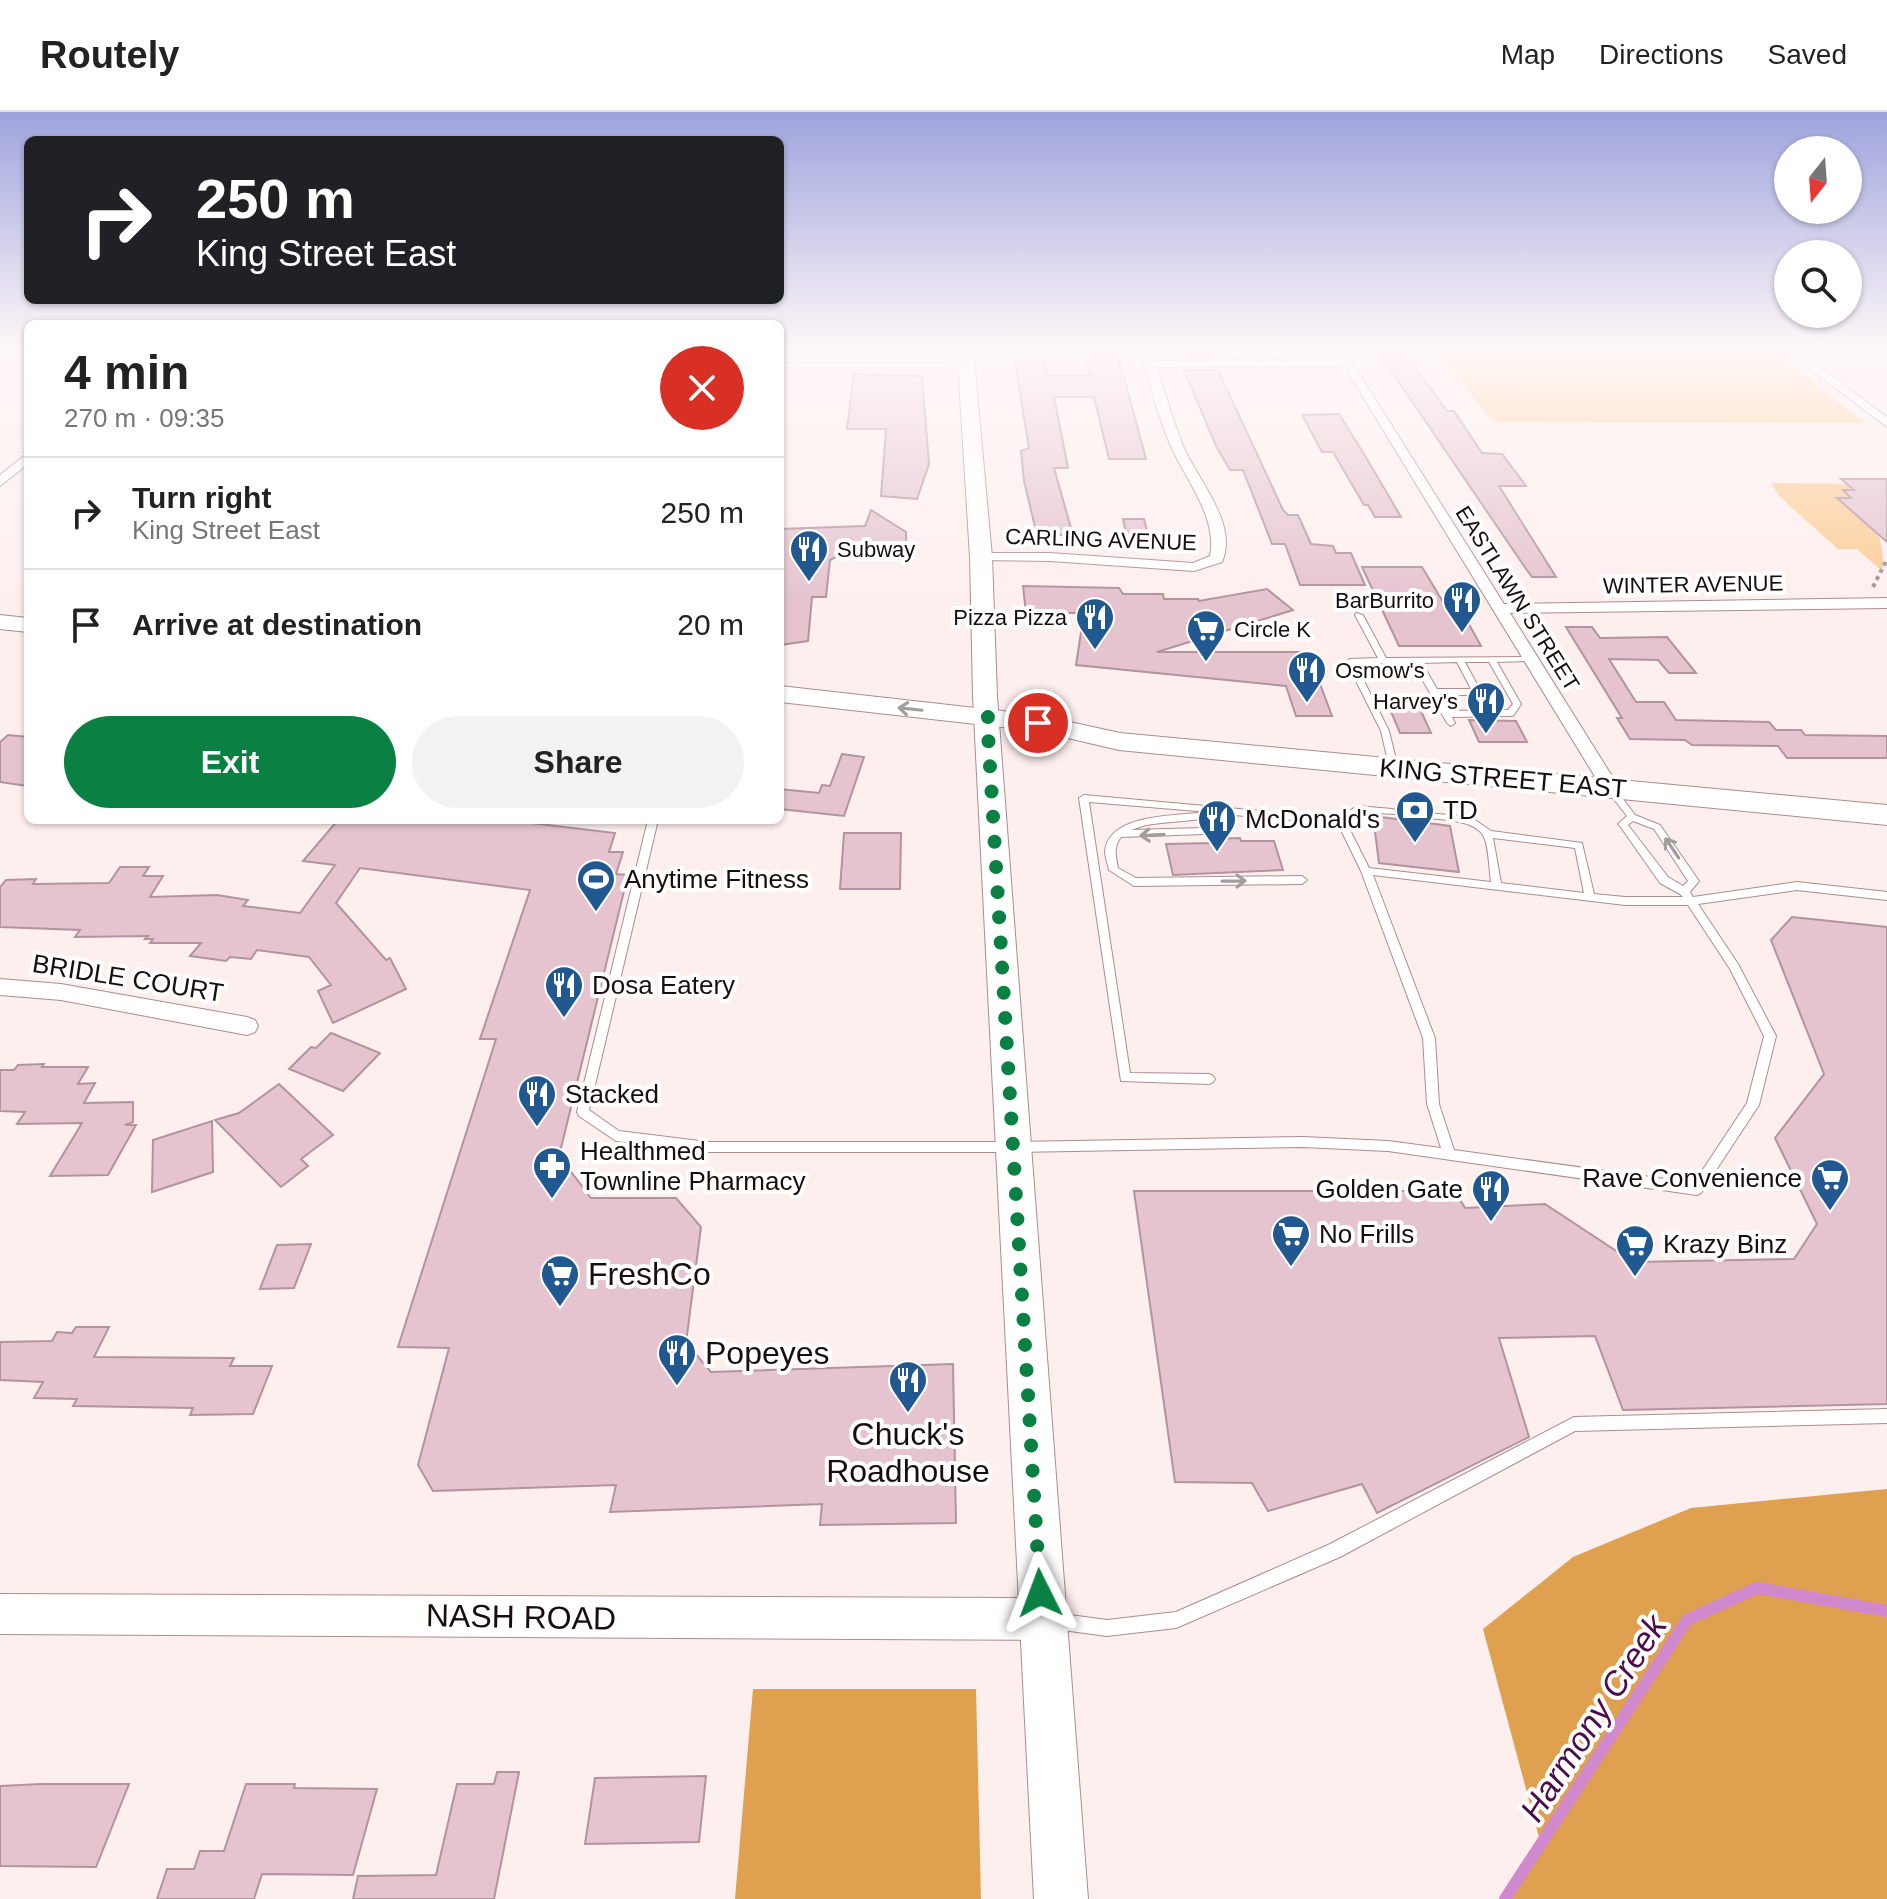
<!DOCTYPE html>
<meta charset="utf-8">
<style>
:root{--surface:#fff;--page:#f2f2f2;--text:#222;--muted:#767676;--line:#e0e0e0;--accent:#0b8043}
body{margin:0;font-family:Arial,sans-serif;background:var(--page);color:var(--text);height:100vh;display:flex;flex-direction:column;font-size:30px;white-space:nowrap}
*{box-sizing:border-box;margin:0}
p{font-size:26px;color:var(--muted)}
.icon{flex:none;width:44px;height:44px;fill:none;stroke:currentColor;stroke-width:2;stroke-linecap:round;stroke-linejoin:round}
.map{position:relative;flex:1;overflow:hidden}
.panel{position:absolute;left:24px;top:208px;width:760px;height:504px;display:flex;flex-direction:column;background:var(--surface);border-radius:12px;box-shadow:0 2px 6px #0004}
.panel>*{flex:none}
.hud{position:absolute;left:24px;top:24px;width:760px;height:168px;border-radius:12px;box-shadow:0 2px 6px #0004;background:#202124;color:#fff;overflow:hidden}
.needle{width:52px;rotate:197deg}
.tools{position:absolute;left:1774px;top:24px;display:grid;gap:16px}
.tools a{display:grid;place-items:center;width:88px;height:88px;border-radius:50%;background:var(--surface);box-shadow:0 2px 6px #0004;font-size:40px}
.pin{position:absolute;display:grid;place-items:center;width:68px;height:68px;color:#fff;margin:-34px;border:4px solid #fff;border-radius:50%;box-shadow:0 2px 8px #0007}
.me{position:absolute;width:88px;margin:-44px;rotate:357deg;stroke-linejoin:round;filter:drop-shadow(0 0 6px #0008)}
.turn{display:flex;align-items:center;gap:28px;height:168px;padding:0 40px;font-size:36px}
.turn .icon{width:104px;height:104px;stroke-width:2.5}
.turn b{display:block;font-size:56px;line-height:68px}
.round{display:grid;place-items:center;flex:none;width:84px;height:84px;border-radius:42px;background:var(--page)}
.overview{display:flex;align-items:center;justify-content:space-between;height:136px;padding:0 40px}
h1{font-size:48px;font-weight:800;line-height:60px}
.button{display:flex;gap:16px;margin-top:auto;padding:16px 40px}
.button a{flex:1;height:92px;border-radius:48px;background:var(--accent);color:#fff;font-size:32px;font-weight:800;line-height:92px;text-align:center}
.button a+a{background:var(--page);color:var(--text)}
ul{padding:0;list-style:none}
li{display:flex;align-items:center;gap:24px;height:112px;padding:0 40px;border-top:2px solid var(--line)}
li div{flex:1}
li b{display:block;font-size:30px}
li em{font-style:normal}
header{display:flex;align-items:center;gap:48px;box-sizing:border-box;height:112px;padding:0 40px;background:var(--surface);border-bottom:2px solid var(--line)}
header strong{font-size:38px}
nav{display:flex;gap:44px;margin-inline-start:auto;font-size:28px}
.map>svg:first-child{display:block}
.green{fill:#fbcc95}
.forest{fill:#dfa04f}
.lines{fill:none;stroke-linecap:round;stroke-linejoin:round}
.stream{stroke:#d089cc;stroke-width:12}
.building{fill:#e5c4d0;stroke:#b2939e;stroke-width:2}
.service-casing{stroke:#ad8c8c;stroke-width:2}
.minor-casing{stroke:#ad8c8c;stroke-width:2}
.tertiary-casing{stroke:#ad8c8c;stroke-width:2}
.secondary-casing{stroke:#ad8c8c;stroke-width:2}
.primary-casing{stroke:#ad8c8c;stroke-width:2}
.path{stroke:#a09393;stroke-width:4;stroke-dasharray:4 4;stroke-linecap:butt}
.service{fill:#fff;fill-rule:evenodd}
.minor{fill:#fff;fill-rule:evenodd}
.tertiary{fill:#fff;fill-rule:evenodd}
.secondary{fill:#fff;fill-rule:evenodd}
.primary{fill:#fff;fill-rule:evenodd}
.oneway{stroke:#a39e9e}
.route{stroke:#0b8043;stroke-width:14;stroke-dasharray:0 25.2}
.labels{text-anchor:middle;stroke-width:8;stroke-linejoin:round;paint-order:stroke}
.far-street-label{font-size:22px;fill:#190d0d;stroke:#fff}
.far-poi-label{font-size:22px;fill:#190d0d;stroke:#fff;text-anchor:start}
.street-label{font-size:26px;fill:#190d0d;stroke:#fff}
.poi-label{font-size:26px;fill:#190d0d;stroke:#fff;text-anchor:start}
.near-poi-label{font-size:32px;fill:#190d0d;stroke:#fff;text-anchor:start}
.near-street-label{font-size:32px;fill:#190d0d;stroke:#fff}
.near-water-label{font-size:34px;font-style:italic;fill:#4c0c4c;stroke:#fff}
</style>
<header>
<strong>Routely</strong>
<nav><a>Map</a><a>Directions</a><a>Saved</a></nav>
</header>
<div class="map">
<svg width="1887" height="1787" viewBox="0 0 1887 1787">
<rect width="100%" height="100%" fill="#feefef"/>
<g class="green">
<polygon points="1435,236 1769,236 1865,311 1493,310"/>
<path d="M1771,371L1854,372C1869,398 1887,429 1882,459L1857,437H1838L1780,385Z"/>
</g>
<g class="forest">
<polygon points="1887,1377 1887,1787 1500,1787 1540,1729 1483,1517 1573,1445 1691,1396"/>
<polygon points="753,1577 976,1577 981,1787 735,1787"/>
</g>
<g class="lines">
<polyline class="stream" points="1505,1787 1687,1508 1757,1476 1887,1499"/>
</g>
<g class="building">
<polygon points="1090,236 1116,236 1146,347 1109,347 1094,285 1054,285 1068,356 1054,356 1073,423 1037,423 1024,369 1021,339 1029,336 1015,250 1044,250 1047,263 1091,263 1088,250 1093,250"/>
<polygon points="1177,236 1208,236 1212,246 1180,246"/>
<polygon points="1381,236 1401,236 1447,299 1454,299 1482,341 1502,342 1526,374 1499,374 1556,465 1532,465 1524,454 1379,241 1384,241"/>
<polygon points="1184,258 1218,258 1283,398 1288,403 1298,403 1311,432 1333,434 1336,441 1351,441 1365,473 1300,473 1285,432 1272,432 1243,358 1230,358 1216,334"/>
<polygon points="854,262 922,264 929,352 917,387 881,384 886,317 847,317"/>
<polygon points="1339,302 1367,347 1401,405 1375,405 1368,393 1364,393 1333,340 1322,340 1302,303"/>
<polygon points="1841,367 1887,367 1887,430 1837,386 1851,386 1843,378 1854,378"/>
<polygon points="871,398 906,420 906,440 844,441 830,448 826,485 812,485 808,529 780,533 780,417 865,414"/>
<polygon points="1123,407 1144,407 1149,427 1127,427"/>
<polygon points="1362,455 1422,455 1452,505 1465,505 1481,534 1399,534"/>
<polygon points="1023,474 1119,476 1123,482 1163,482 1164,487 1198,487 1199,489 1267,477 1293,498 1157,540 1308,540 1332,604 1296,604 1286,574 1076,553 1084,501 1026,501"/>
<polygon points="1566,515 1592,515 1600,526 1667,525 1696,561 1669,561 1658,548 1609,547 1636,590 1664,590 1676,608 1769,610 1776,618 1801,618 1805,623 1887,624 1887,646 1787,646 1778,634 1692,633 1685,628 1630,627 1617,606 1622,606"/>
<polygon points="1386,588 1416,588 1431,621 1400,621"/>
<polygon points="1469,608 1516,609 1527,630 1479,630"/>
<polygon points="8,623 28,625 28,674 0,670 0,630"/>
<polygon points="842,642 864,645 844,704 780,697 780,677 819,681 822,673 830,674"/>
<polygon points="1373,704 1450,714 1459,760 1379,751"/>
<polygon points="338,708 505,708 615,721 609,740 623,740 616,762 628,763 559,1044 591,1086 676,1086 701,1115 686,1231 711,1260 953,1252 956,1411 820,1413 822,1392 610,1400 616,1373 433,1379 418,1353 449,1236 398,1235 496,927 480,927 530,778 360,756 336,791 386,848 390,846 406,877 333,911 318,879 331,873 309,845 257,838 251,847 230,845 226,849 190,844 201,831 150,831 153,827 145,827 148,824 75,825 80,818 0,815 0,775 6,768 36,767 33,772 109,771 120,755 149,755 143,764 163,764 150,785 217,783 248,788 243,794 300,801 335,753 303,749"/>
<polygon points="844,721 901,721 900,777 840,777"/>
<polygon points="1240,726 1241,729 1274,729 1283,758 1173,763 1166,732 1213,731 1212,727"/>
<polygon points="1792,805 1887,815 1887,1292 1623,1298 1595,1224 1499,1226 1529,1325 1377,1401 1362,1372 1268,1399 1252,1371 1175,1370 1134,1079 1455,1079 1465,1096 1545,1092 1633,1150 1794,1147 1817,1112 1775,1026 1824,962 1771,828"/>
<polygon points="331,921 380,941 343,979 289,957 311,935 316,936"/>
<polygon points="44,952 42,955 88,955 78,972 95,971 84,991 133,990 133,1010 125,1013 136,1013 108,1063 50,1064 82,1011 17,1012 25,1000 0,999 0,958 14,958 18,953"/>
<polygon points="279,972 333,1023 301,1047 308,1054 281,1075 215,1008 239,1001"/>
<polygon points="212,1009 213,1060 152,1080 153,1028"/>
<polygon points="311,1132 294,1176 260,1177 277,1133"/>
<polygon points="76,1215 109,1215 94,1245 234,1246 230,1254 272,1254 253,1302 190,1303 193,1296 73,1294 77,1287 34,1286 43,1270 0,1268 0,1230 52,1229 57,1220 72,1221"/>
<polygon points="497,1660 519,1660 494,1787 353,1787 358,1764 436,1763 457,1672 494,1672"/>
<polygon points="706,1664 699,1730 585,1732 595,1666"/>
<polygon points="41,1672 129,1672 96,1755 0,1754 0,1674"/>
<polygon points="246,1672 295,1672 294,1676 377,1677 353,1763 262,1762 254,1787 157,1787 167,1757 194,1757 200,1739 224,1739"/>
</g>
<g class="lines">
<defs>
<g id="service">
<path d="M1356,501L1363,503L1386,546L1533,545L1534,547L1530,549L1497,550L1521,592L1514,603L1511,604L1452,605L1455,611L1451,614L1447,611L1413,551H1355L1389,619L1398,656L1396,658H1390L1381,619L1346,549L1350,547L1378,546L1355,503ZM1457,550L1471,577H1437L1422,551ZM1465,550H1489L1513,592L1508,598L1449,599L1439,583H1477L1481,580Z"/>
<path d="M1611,674L1614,675L1635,703L1660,713L1699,769L1690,780L1693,785L1797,770L1887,780V788L1797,778L1698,792L1738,852L1776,924L1759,993L1701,1081L1697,1083L1388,1039L1303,1035L1014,1040H708L616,1029L579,1004L577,1000L648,708H658L589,998L619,1019L708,1030H1014L1303,1025L1388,1029L1441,1036L1427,992L1423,926L1361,759L1338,712L1234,703L1232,713L1203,722L1121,725C1113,735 1116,745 1118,756L1136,766L1302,764L1307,768L1302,772L1134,774L1109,758C1108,752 1105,745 1105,740C1108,700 1181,704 1209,700L1089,690L1130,961L1209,962L1213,964L1215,967L1213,970L1209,972L1121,969L1079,686L1084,683L1339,706L1357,694L1392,697L1395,698V702L1359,700L1346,710L1369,756L1491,770C1489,757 1489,736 1484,725C1475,704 1423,707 1404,705L1399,702L1404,699L1461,704L1475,708L1491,719L1582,731L1594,782L1625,785H1683L1680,782L1660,771L1620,714L1618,712L1627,704L1606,677ZM1225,705V709L1203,716L1131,718L1146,713L1161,711ZM1633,709L1654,717L1688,769L1683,774L1668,765L1628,713ZM1493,726L1575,736L1584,781L1501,771ZM1373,763L1625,793H1688L1730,857L1764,924L1747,991L1694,1071L1454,1038L1439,992L1435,926Z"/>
<polygon points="1887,1297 1887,1311 1575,1319 1340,1445 1176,1516 1107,1524 1055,1517 1049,1515 1047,1509 1049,1503 1055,1501 1107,1508 1176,1500 1328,1433 1574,1305"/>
</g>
<g id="minor">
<path d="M1140,236H1150L1154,249L1340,248L1333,236H1343L1504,492L1887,486V496L1510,501L1620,677L1611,683L1605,681L1344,254L1157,255C1165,282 1173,308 1183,334C1197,367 1239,412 1222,450L1194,459L1050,449L976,448L974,445L981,441H1050L1193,451L1210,444C1218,404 1184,366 1169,330C1157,300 1148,267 1140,236Z"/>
<polygon points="1782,236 1794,236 1887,305 1887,315"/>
<polygon points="780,244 965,244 971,247 965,250 780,250"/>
<polygon points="28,341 28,352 0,374 0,363"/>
<polygon points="0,867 61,872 247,905 255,908 258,914 255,920 247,923 61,888 0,883"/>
</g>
<polygon id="tertiary" points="0,1482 1042,1486 1057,1492 1063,1507 1057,1522 1042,1528 0,1522"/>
<polygon id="secondary" points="957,236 973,236 992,445 997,584 1088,1787 1034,1787 973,584 970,445"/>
<g id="primary">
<polygon points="0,503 28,506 28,520 0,517"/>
<polygon points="780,574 1038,603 1120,621 1887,693 1887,713 1119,638 1038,619 780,590"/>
</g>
</defs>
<use href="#service" class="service-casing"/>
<use href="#minor" class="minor-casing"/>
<use href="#tertiary" class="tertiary-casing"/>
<use href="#secondary" class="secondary-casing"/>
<use href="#primary" class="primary-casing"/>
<polyline class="path" points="1873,475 1887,447"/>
<use href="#service" class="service"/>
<use href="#minor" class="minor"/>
<use href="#tertiary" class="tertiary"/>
<use href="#secondary" class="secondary"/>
<use href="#primary" class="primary"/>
</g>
<defs><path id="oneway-shaft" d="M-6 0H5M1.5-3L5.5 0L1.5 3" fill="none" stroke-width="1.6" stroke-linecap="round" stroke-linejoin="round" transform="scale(2)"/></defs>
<g class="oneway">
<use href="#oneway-shaft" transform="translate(910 597) rotate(-174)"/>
<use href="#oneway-shaft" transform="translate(1152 723) rotate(177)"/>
<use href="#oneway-shaft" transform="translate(1672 736) rotate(-124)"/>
<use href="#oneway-shaft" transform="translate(1234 769) rotate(-1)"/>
</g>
<linearGradient id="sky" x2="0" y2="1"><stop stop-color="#9ea3dd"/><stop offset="0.49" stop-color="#fff8f8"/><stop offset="1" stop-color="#fff8f8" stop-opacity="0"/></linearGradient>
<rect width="1887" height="486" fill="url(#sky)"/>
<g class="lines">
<polyline class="route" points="1038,611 987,605 1040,1481"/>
</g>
<defs>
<symbol id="restaurant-pin" viewBox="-11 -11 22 30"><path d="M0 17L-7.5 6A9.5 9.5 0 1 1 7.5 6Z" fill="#215890" stroke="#fff"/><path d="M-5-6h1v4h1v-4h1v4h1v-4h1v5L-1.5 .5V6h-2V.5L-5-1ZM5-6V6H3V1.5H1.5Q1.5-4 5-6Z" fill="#fff"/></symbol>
<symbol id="supermarket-pin" viewBox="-11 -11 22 30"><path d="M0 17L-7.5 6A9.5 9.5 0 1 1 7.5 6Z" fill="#215890" stroke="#fff"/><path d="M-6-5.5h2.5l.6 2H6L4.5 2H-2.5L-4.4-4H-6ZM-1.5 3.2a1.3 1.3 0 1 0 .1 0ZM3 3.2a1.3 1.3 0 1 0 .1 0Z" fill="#fff"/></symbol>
<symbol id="bank-pin" viewBox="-11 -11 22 30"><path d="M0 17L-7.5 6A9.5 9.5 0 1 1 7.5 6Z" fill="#215890" stroke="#fff"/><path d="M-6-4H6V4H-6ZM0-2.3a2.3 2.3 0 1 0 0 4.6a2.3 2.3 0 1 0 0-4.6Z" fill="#fff"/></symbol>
<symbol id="stadium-pin" viewBox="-11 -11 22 30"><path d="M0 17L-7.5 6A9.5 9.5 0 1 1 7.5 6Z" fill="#215890" stroke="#fff"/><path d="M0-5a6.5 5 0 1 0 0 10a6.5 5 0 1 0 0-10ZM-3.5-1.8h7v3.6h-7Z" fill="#fff"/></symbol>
<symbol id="pharmacy-pin" viewBox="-11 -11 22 30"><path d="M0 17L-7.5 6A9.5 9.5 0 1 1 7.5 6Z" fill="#215890" stroke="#fff"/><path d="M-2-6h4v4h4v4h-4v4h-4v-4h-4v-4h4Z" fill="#fff"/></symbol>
</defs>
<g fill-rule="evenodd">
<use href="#restaurant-pin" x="787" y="415" width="44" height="60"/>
<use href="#restaurant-pin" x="1440" y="466" width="44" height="60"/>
<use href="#restaurant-pin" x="1073" y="483" width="44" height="60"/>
<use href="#supermarket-pin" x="1184" y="495" width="44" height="60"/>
<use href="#restaurant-pin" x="1285" y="536" width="44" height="60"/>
<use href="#restaurant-pin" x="1464" y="567" width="44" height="60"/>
<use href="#bank-pin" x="1393" y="676" width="44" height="60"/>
<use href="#restaurant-pin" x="1195" y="685" width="44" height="60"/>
<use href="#stadium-pin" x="574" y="745" width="44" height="60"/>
<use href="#restaurant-pin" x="542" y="851" width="44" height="60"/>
<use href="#restaurant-pin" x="515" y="960" width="44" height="60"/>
<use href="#pharmacy-pin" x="530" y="1032" width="44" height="60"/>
<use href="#supermarket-pin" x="1808" y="1044" width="44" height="60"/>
<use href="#restaurant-pin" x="1469" y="1055" width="44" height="60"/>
<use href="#supermarket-pin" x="1269" y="1100" width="44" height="60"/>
<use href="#supermarket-pin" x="1613" y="1110" width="44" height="60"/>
<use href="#supermarket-pin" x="538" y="1140" width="44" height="60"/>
<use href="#restaurant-pin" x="655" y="1219" width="44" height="60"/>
<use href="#restaurant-pin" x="886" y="1246" width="44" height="60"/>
</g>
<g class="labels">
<g class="far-street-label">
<text transform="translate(1101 427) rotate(2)" y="8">CARLING AVENUE</text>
<text transform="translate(1693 472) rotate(-1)" y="8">WINTER AVENUE</text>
<text transform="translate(1518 486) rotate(58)" y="8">EASTLAWN STREET</text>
</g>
<g class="far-poi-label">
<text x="837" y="445">Subway</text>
<text x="1434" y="496" text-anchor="end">BarBurrito</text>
<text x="1067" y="513" text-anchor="end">Pizza Pizza</text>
<text x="1234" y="525">Circle K</text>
<text x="1335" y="566">Osmow's</text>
<text x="1458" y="597" text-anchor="end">Harvey's</text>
</g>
<g class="street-label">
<text transform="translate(1503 666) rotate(5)" y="9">KING STREET EAST</text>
<text transform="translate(128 866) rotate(9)" y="9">BRIDLE COURT</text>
</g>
<g class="poi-label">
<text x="1443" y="707">TD</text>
<text x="1245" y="716">McDonald's</text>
<text x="624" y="776">Anytime Fitness</text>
<text x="592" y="882">Dosa Eatery</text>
<text x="565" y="991">Stacked</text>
<text x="580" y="1048">Healthmed<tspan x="580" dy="30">Townline Pharmacy</tspan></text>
<text x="1802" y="1075" text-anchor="end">Rave Convenience</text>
<text x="1463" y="1086" text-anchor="end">Golden Gate</text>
<text x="1319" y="1131">No Frills</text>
<text x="1663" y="1141">Krazy Binz</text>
</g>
<g class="near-poi-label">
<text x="588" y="1173">FreshCo</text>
<text x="705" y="1252">Popeyes</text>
<text x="908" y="1333" text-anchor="middle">Chuck's<tspan x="908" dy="37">Roadhouse</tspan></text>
</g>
<g class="near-street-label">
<text transform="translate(521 1505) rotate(1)" y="11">NASH ROAD</text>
</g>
<g class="near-water-label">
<text transform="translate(1593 1606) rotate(-57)" y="12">Harmony Creek</text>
</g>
</g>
</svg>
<div class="tools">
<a><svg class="needle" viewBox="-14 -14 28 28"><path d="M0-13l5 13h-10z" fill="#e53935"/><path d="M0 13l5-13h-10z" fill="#767676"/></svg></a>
<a><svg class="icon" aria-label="search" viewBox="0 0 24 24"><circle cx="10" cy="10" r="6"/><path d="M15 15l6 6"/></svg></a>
</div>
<div class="pin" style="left:1038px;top:611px;background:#d93025"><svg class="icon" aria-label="arrive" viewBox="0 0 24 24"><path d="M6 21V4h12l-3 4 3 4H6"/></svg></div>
<svg class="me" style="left:1040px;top:1481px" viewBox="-20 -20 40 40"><path d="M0-17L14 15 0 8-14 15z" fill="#0b8043" stroke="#fff" stroke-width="4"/></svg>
<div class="hud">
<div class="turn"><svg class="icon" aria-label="right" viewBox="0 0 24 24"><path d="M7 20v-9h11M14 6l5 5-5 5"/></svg><div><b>250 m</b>King Street East</div></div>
</div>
<section class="panel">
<div class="overview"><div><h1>4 min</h1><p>270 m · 09:35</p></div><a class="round" style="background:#d93025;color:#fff"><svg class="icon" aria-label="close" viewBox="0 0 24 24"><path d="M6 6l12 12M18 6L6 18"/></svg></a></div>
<ul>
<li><svg class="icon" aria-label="right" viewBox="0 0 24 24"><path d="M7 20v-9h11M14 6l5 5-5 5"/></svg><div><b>Turn right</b><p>King Street East</p></div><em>250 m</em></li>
<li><svg class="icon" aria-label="arrive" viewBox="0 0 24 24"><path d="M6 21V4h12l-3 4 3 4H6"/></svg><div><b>Arrive at destination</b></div><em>20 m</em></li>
</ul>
<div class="button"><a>Exit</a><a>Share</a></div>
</section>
</div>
